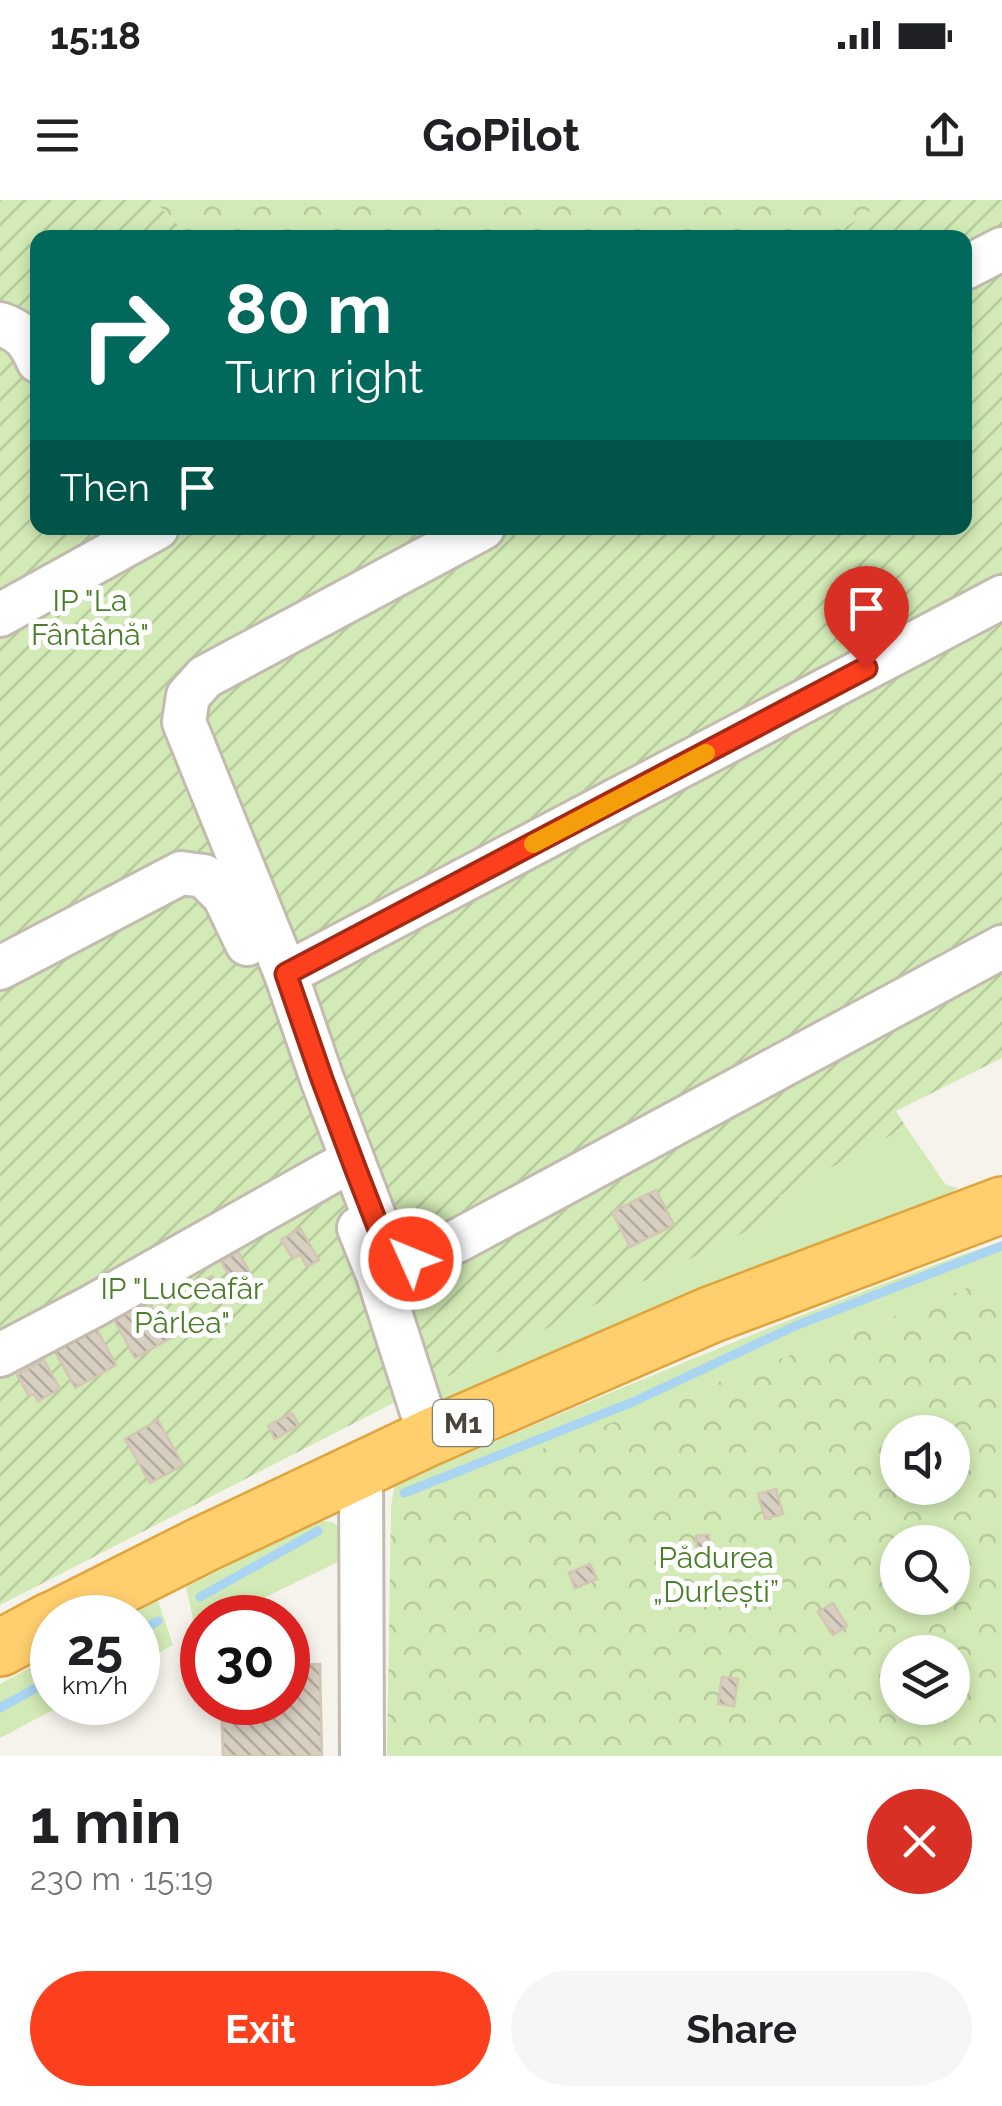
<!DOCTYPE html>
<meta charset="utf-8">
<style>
:root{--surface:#fff;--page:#f6f6f6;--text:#202124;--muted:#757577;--accent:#fc3f1d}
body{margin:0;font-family:Raleway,sans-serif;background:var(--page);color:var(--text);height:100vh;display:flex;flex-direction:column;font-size:38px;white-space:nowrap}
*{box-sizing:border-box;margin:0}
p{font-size:32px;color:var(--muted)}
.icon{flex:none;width:55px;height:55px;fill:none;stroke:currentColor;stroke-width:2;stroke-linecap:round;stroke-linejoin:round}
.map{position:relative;height:1556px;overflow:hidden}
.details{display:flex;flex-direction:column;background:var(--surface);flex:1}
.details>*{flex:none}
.banner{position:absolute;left:30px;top:30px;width:942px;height:305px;border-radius:20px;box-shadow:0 5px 15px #0003;background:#00695c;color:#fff;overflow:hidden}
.tools{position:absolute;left:880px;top:1215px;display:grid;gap:20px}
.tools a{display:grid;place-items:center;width:90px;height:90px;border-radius:50%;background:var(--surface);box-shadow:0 5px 15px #0003;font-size:50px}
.speed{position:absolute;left:30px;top:1395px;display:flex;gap:20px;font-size:50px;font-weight:700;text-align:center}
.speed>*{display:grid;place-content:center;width:130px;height:130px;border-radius:50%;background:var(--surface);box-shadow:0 5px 15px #0003;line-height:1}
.speed small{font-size:25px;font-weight:400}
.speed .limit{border:15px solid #d22;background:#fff;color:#111}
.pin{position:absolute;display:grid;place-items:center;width:85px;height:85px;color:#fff;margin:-102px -42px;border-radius:50% 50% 50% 0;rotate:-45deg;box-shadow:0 0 10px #0007}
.pin .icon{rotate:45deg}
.me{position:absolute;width:110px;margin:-55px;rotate:314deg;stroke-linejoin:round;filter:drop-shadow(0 0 8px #0008)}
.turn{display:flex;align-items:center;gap:35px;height:210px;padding:0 30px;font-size:45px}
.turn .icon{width:130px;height:130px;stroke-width:2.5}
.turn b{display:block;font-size:70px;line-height:85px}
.then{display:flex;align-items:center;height:95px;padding:0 30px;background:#0003;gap:20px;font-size:38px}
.round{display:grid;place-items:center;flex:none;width:105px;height:105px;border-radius:52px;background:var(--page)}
.head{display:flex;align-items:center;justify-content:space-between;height:170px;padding:0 30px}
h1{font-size:60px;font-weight:700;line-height:75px}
.action{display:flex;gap:20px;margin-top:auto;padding:20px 30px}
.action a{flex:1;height:115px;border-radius:60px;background:var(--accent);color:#fff;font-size:40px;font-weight:700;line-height:115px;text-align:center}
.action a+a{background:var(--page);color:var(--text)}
.status{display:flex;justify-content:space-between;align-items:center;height:70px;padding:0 50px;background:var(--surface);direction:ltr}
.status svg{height:28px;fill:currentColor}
header{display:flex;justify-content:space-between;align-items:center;height:130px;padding:0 30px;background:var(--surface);font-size:45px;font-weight:700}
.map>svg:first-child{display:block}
.green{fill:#d2eab5}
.forest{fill:url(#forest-crowns);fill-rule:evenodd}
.garden{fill:url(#garden-furrows)}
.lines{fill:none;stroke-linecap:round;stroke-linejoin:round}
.stream{stroke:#a9d4f2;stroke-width:9}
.building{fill:url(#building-back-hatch);stroke:#d3c7b4;stroke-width:2.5}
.minor-casing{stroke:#c2bbae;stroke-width:48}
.highway-casing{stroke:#e0a43c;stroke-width:60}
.minor{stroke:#fff;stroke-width:42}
.highway{stroke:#ffcf6e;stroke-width:55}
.route-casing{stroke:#a42913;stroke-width:25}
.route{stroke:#fc3f1d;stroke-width:18}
.slow{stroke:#f59e0b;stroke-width:18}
.labels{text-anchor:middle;stroke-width:10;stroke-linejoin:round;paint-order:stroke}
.shield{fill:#fff;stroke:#817c74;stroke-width:2.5}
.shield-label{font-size:28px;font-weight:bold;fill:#4b4439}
.park-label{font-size:30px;fill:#4a7f2a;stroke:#fff}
</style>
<div class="status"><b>15:18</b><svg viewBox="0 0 49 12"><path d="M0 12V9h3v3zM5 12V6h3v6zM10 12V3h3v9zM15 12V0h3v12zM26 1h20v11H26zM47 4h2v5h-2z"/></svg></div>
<header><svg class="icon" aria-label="menu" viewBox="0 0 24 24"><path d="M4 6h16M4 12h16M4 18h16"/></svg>GoPilot<svg class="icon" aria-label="share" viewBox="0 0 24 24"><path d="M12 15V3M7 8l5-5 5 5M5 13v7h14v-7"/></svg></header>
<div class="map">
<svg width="1002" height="1556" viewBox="0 0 1002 1556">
<defs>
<pattern id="forest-crowns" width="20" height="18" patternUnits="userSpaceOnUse" patternTransform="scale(2.5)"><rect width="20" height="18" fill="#d2eab5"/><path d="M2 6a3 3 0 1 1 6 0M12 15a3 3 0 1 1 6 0" fill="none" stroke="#b6ca9c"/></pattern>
<pattern id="garden-furrows" width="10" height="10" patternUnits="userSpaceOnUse" patternTransform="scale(2.5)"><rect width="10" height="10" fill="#d2eab5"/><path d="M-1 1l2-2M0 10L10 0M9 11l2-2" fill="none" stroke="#b6ca9c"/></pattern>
<pattern id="building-back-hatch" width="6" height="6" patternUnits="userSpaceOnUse" patternTransform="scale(2.5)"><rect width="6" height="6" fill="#d8cfc1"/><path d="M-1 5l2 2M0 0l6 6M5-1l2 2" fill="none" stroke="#b1aa9e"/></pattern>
</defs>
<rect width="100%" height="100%" fill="#f6f3ec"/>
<g class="green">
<polygon points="906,927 946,985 959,988 881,1031 439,1218 425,1187 785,1012 778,996"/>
<path d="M1002,1041V1075L391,1306L395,1284C596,1199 796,1112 1002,1041Z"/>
<polygon points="320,1320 334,1323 344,1333 344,1359 225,1417 202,1418 202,1430 196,1433 186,1387"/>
<polygon points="158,1401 173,1445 138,1464 138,1418 126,1417"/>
<polygon points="52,1456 52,1502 66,1503 0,1538 0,1484"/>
</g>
<g class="forest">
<polygon points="153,0 887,0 835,34 834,38 190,37"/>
<path d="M1002,1075V1556H387L391,1306ZM898,1232H952V1288H898ZM898,1342H952V1398H898ZM898,1452H952V1508H898Z"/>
</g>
<polygon class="garden" points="0,0 153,0 190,37 38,38 38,328 965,328 965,38 834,37 835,34 887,0 1002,0 1002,858 896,911 906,927 779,996 786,1012 405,1197 0,1405"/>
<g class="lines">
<g class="stream">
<polyline points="404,1293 635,1201 795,1126 1002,1046"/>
<polyline points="200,1397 318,1331"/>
<polyline points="138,1432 158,1421"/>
<polyline points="0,1508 52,1479"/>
</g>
</g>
<g class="building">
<polygon points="656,990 674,1025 630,1047 612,1012"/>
<polygon points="300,1028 319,1060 307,1067 300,1054 293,1059 281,1040"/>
<polygon points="238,1052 252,1076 235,1086 221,1061"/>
<polygon points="212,1076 217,1089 200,1097 194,1085"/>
<polygon points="135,1102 140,1110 151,1105 155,1112 164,1108 174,1127 167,1130 171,1138 135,1158 111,1114"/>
<polygon points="94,1124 116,1165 75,1188 52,1146"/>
<polygon points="44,1160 60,1189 38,1201 34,1194 29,1196 17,1175"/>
<polygon points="292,1213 299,1225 275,1239 268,1226"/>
<polygon points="158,1220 183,1265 150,1283 125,1239"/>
<polygon points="776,1289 783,1314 765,1319 758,1294"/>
<polygon points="709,1335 711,1361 698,1362 696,1336"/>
<polygon points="590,1364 597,1379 575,1388 569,1373"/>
<polygon points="833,1403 847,1426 833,1435 818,1412"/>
<polygon points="320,1464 322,1556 223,1556 221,1502 288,1502 288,1465"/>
<polygon points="722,1477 738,1479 734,1506 718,1504"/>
</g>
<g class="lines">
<defs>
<g id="minor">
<polyline points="965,68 1002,49"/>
<path d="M0,124C21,131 29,140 38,161"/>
<polyline points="483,328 205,477 188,496 184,522 286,774 322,879 380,1032 394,1056 411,1059 457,1041 1002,747"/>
<polyline points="0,415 157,328"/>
<polyline points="0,768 181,673 204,676 224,696 247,744"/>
<polyline points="286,774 1002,397"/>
<polyline points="359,1028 378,1075 430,1237"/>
<polyline points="0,1155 93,1106 336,969"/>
<polyline points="361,1271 362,1556"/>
</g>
<g id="highway">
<polyline points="57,1418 204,1344 430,1237 710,1115 1002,1005"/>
<polyline points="0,1448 52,1420"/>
</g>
</defs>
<use href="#minor" class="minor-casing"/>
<use href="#highway" class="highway-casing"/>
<use href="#minor" class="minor"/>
<use href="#highway" class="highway"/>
</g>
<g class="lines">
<defs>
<polyline id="route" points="411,1059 394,1056 380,1032 356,970 322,879 286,774 866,468"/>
</defs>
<use href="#route" class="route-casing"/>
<use href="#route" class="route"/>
<polyline class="slow" points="533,644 706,553"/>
</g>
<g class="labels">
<rect class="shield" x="433" y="1200" width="60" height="46" rx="8"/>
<g class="shield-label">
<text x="463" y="1233">M1</text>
</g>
<g class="park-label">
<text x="90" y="411">IP "La<tspan x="90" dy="34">Fântână"</tspan></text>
<text x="182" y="1099">IP "Luceafăr<tspan x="182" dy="34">Pârlea"</tspan></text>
<text x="716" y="1368">Pădurea<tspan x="716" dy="34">„Durlești”</tspan></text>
</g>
</g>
</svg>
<div class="tools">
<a><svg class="icon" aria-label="sound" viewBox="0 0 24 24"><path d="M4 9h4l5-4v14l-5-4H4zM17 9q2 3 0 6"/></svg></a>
<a><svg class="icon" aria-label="search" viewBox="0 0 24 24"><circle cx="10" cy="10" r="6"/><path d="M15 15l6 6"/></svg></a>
<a><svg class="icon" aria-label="layers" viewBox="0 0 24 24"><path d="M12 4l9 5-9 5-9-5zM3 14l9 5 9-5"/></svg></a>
</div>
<div class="speed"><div>25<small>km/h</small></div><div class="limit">30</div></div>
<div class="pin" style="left:866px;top:468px;background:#d93025"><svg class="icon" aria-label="arrive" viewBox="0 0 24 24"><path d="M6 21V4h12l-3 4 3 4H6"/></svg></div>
<svg class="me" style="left:411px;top:1059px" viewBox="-20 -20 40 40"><circle r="17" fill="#fc3f1d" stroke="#fff" stroke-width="3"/><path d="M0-11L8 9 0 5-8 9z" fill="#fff"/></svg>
<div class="banner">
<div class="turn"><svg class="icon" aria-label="right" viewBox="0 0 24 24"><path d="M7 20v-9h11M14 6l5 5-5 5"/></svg><div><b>80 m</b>Turn right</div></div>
<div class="then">Then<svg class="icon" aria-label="arrive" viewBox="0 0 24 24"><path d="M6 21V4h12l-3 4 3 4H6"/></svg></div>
</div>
</div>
<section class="details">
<div class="head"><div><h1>1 min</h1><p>230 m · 15:19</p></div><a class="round" style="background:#d93025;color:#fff"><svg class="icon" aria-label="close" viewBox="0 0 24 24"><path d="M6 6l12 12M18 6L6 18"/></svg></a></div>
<div class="action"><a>Exit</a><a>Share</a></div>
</section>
